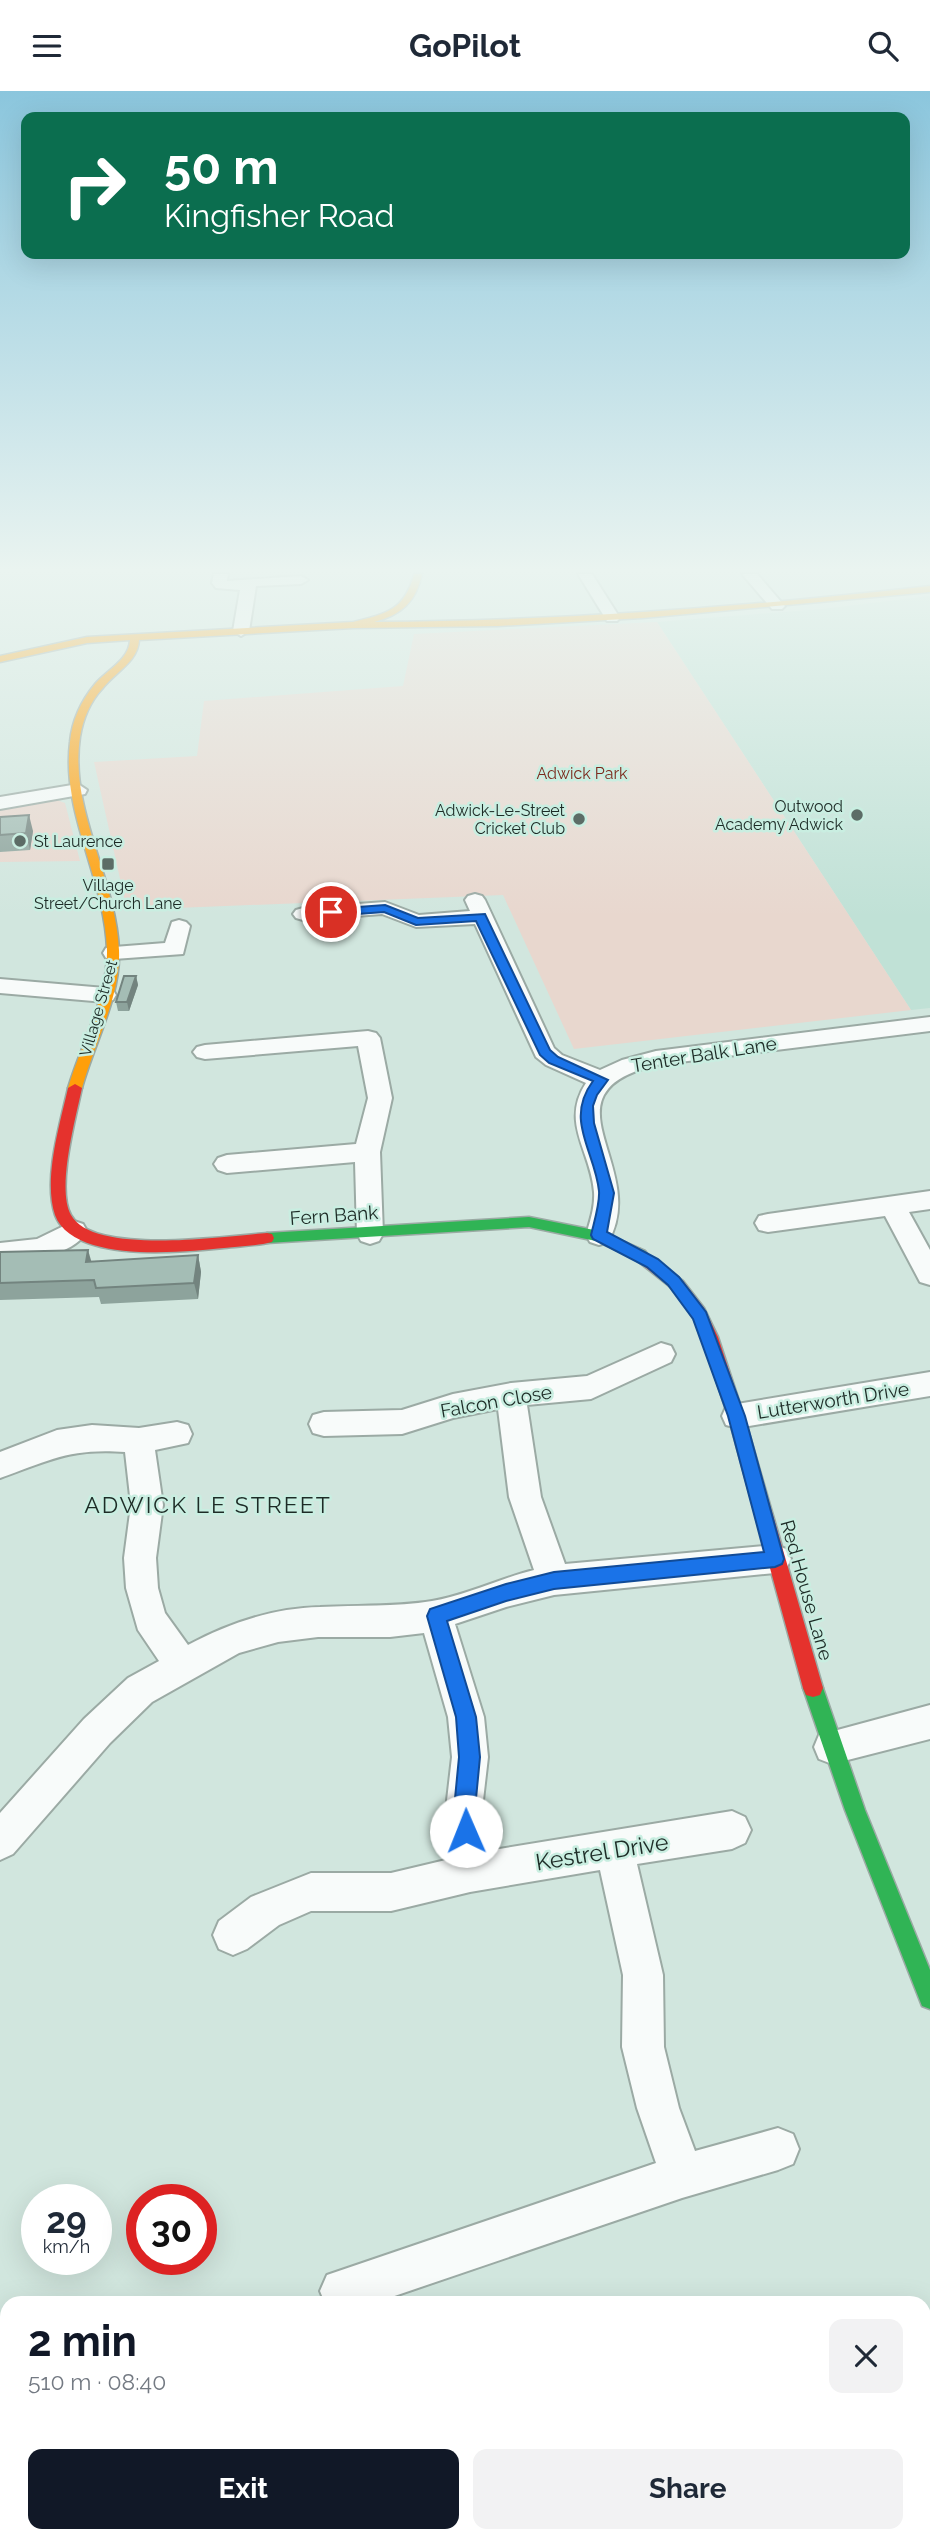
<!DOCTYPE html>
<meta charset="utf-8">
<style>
:root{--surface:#fff;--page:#f2f2f3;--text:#1f2937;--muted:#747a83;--accent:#111827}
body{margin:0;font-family:Raleway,sans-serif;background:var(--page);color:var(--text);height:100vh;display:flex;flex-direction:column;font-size:26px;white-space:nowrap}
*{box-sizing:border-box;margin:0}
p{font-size:23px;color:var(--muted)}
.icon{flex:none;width:38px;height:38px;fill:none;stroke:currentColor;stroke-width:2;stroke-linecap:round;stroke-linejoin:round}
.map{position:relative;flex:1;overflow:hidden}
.side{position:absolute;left:0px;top:2205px;width:931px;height:247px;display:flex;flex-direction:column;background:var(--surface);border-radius:21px 21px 0 0;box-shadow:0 7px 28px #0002}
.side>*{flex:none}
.banner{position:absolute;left:21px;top:21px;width:889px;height:147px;border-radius:14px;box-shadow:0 7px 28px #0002;background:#0b6e4f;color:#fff;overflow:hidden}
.speed{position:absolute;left:21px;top:2093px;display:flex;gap:14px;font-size:35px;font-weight:700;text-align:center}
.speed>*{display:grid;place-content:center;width:91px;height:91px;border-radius:50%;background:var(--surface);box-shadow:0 7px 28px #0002;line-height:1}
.speed small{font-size:18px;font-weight:400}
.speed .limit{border:10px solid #d22;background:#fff;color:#111}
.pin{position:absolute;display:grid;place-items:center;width:60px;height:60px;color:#fff;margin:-30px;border:4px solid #fff;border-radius:50%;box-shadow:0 2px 7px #0007}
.me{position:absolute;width:77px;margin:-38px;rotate:359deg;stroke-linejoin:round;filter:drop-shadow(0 0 5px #0008)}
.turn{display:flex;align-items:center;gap:24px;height:147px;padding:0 28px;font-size:32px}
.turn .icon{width:91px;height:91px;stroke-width:2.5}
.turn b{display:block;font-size:49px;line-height:60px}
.round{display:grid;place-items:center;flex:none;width:74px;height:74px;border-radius:14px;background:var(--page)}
.summary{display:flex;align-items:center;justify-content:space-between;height:119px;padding:0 28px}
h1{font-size:42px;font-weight:700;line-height:52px;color:var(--accent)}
.primary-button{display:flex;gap:14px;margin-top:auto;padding:14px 28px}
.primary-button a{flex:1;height:80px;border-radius:14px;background:var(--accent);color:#fff;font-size:28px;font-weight:700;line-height:80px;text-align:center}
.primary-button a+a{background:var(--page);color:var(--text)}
header{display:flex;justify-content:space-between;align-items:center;height:91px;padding:0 28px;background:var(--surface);font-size:32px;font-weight:700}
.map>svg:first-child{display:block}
.built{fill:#c0e1d6}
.green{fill:#e8d7ce}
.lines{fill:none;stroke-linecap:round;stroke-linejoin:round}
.street-casing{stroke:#9baaa4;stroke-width:4}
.fast-casing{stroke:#9baaa4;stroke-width:3}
.slow-casing{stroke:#9baaa4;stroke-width:3}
.jam-casing{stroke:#9baaa4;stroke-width:3}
.street{fill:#f8fbfa;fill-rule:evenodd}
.fast{fill:#30b455;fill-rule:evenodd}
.slow{fill:#ff9f0a;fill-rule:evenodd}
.jam{fill:#e5322d;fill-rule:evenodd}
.wall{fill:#8da39c}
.shaded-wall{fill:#73847f}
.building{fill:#a4bdb5;stroke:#73847f;stroke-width:2}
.route{fill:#1a73e8;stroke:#114b97;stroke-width:2}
.poi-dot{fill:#5c6c66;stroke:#c9eee1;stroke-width:2.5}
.labels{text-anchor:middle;stroke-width:5;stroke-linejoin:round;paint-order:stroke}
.far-park-label{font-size:16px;fill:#7c291c;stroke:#c9eee1}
.far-poi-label{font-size:16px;fill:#1d2b26;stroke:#c9eee1;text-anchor:end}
.far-street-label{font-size:16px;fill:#1d2b26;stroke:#c9eee1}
.street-label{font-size:19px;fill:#1d2b26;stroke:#c9eee1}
.quarter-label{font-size:23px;letter-spacing:2px;fill:#1d2b26;stroke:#c9eee1}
.near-street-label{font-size:23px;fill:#1d2b26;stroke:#c9eee1}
</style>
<header><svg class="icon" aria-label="menu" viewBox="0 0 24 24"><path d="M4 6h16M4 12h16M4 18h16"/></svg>GoPilot<svg class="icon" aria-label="search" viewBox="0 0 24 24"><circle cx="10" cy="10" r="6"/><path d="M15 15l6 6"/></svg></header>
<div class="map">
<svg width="930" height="2451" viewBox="0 0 930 2451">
<rect width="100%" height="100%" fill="#d1e6de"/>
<polygon class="built" points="930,505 930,917 911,919 657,531 822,518"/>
<g class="green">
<polygon points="657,531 911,919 574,958 503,804 127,819 94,671 197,665 204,610 403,595 414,543"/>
<polygon points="54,708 65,712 80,770 0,771 0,715"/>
</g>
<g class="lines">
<defs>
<g id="street">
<polygon points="214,483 228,483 227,490 301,485 308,489 301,493 256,495 249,540 241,545 233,540 240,499 216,497 212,492"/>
<polygon points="578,483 592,483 620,527 617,530 607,530"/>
<polygon points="742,483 757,483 782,512 785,515 782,518 772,518"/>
<polygon points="78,693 87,699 85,703 0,718 0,706"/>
<path d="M475,803L482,805L485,809L554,957L562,964L600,979L622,969L656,960L930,926V940L656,974C537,1003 651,1076 608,1151L599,1154L590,1151L586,1144C590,1130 595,1116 594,1101C591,1060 560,1032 586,992L546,974L536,966L475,833L416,836L382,823L303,829L296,827L293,823L296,819L303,817L385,811L419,824L470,820L465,809L468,805Z"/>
<polygon points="179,829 186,831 190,835 183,863 114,868 106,867 103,862 106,857 114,856 165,852 172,831"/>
<polygon points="0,888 105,897 113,899 116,904 113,909 105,911 0,902"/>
<polygon points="368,940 376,942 380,947 392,1007 380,1061 383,1143 379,1150 370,1153 361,1150 357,1143 355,1071 227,1082 218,1079 214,1073 218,1067 227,1064 356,1053 368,1007 358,955 205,968 197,966 193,961 197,956 205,954"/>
<polygon points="930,1100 930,1118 909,1121 930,1159 930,1194 920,1191 885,1125 768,1141 759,1139 755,1132 759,1125 768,1123"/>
<path d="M74,1130L83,1133L87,1140C73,1166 26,1169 0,1172V1152L37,1148Z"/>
<path d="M661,1252L671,1255L675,1263L671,1271L591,1308L527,1314L541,1406L565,1473L775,1454L786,1458L791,1468L786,1478L775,1482L554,1504L506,1516L455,1533L484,1626L488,1666L482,1718L487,1760L732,1720L745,1726L751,1739L745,1752L732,1758L637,1773L663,1884L664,1956L679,2017L695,2060L778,2037L793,2043L799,2058L793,2073L778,2079L682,2107L374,2212H325L320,2200L327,2184L656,2072L637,2017L622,1956L623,1884L600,1779L470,1801L391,1820H311L279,1834L247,1858L233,1864L219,1858L213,1844L219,1830L251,1806L311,1782H391L450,1768L446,1718L452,1666L448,1626L424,1542L390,1546H318L278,1551L239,1562L152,1611L110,1652L13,1763L0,1769V1722L84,1628L128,1587L159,1570L138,1539L126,1497L124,1467L131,1414L125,1361C70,1357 50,1369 0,1387V1361L57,1339L92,1334L139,1337L177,1331L188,1334L192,1343L188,1352L155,1359L163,1414L156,1467L158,1497L165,1522L188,1554C229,1532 273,1517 320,1516C358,1514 395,1516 432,1510C465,1505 501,1487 534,1479L509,1406L498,1318L453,1327L402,1343L324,1345L313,1342L309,1333L313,1324L324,1321L402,1319L453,1303L511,1292L587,1285Z"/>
<polygon points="930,1281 930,1305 737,1337 726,1334 722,1325 726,1316 737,1313"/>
<polygon points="930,1614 930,1648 832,1673 819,1668 814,1656 819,1644"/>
</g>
<g id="fast">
<polygon points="529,1126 599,1140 645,1160 648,1164 640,1170 596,1150 529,1136 267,1152 260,1147 267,1142"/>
<polygon points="813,1588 820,1590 823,1597 865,1719 930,1879 930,1918 922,1915 845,1719 803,1597 806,1590"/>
</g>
<path id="slow" d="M414,483H422C416,511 401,524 374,531C560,530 745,516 930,495V501L642,527L498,535L353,537L139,549C138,571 115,581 102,598C90,611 83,628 80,646C69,719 116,787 119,859C121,906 94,953 82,997L80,1000H70L68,997C81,953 108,906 107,859C105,788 61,723 70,651C72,629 81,610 95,593C107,579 129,569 130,549L87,552L0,571V565L87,546L353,531C386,523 405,519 414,483Z"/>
<g id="jam">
<path d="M75,993L82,997C76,1026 56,1098 71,1124C93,1165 226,1145 267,1142L272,1143L274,1147L272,1151C257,1155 240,1155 224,1157C184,1161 73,1173 55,1124C43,1088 60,1033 68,997Z"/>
<polygon points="640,1158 683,1190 704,1217 718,1246 745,1328 823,1597 820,1604 813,1606 806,1604 803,1597 729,1328 702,1246 692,1224 673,1198 635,1168 632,1164"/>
</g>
</defs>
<use href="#street" class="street-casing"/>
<use href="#fast" class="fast-casing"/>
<use href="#slow" class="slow-casing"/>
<use href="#jam" class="jam-casing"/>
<use href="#street" class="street"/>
<use href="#fast" class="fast"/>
<use href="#slow" class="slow"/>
<use href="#jam" class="jam"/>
</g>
<g class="wall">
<polygon points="0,726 33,740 30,759 0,761"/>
<polygon points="136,885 138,894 129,920 118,920 116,911"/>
<polygon points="0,1161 92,1171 198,1164 201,1181 198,1208 101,1213 99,1206 0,1209"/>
</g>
<g class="shaded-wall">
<polygon points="29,724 33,740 30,759 26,742"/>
<polygon points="136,885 138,894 129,920 127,911"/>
<polygon points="88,1159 93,1176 86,1171"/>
<polygon points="198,1164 201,1181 198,1208 194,1192"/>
</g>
<g class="building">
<polygon points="29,724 26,742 0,744 0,726"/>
<polygon points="124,885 136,885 127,911 116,911"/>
<polygon points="88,1159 86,1171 198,1164 194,1192 96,1197 94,1189 0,1192 0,1161"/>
</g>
<linearGradient id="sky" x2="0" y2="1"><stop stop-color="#8bc6dd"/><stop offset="0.58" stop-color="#eaf4f0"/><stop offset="1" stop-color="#eaf4f0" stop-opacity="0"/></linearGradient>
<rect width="930" height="826" fill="url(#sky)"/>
<path class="route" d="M385,814L418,827L485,823L550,959L558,966L608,989L597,1004L593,1015L594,1032L614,1102L607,1141L658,1168L679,1186L706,1221L745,1325L784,1468L782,1473L775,1476L554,1498L506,1510L447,1530L476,1626L480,1666L475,1718L477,1740L474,1747L466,1750L459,1747L454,1718L459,1666L456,1626L427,1525L430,1518L506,1493L554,1481L764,1461L728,1325L693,1228L668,1194L647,1176L593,1148L591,1144C594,1131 600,1113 599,1100C595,1060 564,1029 593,990L549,972L540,964L476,830L416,834L384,821L331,825L325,821L331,818Z"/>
<g class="poi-dot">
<circle cx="857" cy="724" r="7"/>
<circle cx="579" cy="728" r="7"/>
<circle cx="20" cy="750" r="7"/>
<rect x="101" y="766" width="14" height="14" rx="3.5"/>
</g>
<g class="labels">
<g class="far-park-label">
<text x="582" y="688">Adwick Park</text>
</g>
<g class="far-poi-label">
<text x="843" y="721">Outwood<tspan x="843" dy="18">Academy Adwick</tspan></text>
<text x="565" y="725">Adwick-Le-Street<tspan x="565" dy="18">Cricket Club</tspan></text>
<text x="34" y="756" text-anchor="start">St Laurence</text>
<text x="108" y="800" text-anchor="middle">Village<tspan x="108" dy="18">Street/Church Lane</tspan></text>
</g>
<g class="far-street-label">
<text transform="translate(98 917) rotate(-74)" y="6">Village Street</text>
</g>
<g class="street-label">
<text transform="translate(704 963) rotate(-9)" y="7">Tenter Balk Lane</text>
<text transform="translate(334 1124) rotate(-4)" y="7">Fern Bank</text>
<text transform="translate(833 1309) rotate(-9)" y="7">Lutterworth Drive</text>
<text transform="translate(496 1310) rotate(-10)" y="7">Falcon Close</text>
<text transform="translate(807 1499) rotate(74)" y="7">Red House Lane</text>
</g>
<g class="quarter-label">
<text x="208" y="1422">ADWICK LE STREET</text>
</g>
<g class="near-street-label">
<text transform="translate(602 1761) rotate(-9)" y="8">Kestrel Drive</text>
</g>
</g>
</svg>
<div class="speed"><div>29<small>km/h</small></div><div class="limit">30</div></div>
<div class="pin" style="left:331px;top:821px;background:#d93025"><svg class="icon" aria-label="arrive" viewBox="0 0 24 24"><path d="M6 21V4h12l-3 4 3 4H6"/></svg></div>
<svg class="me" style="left:466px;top:1740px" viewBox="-20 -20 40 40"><circle r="19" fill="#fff"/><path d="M0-13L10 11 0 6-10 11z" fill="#1a73e8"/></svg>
<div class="banner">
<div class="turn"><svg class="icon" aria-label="right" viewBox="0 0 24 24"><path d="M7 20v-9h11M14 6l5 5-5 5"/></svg><div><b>50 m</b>Kingfisher Road</div></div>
</div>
<section class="side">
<div class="summary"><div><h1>2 min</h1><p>510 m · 08:40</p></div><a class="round"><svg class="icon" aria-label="close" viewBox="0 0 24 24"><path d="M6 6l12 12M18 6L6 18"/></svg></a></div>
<div class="primary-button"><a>Exit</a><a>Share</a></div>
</section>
</div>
